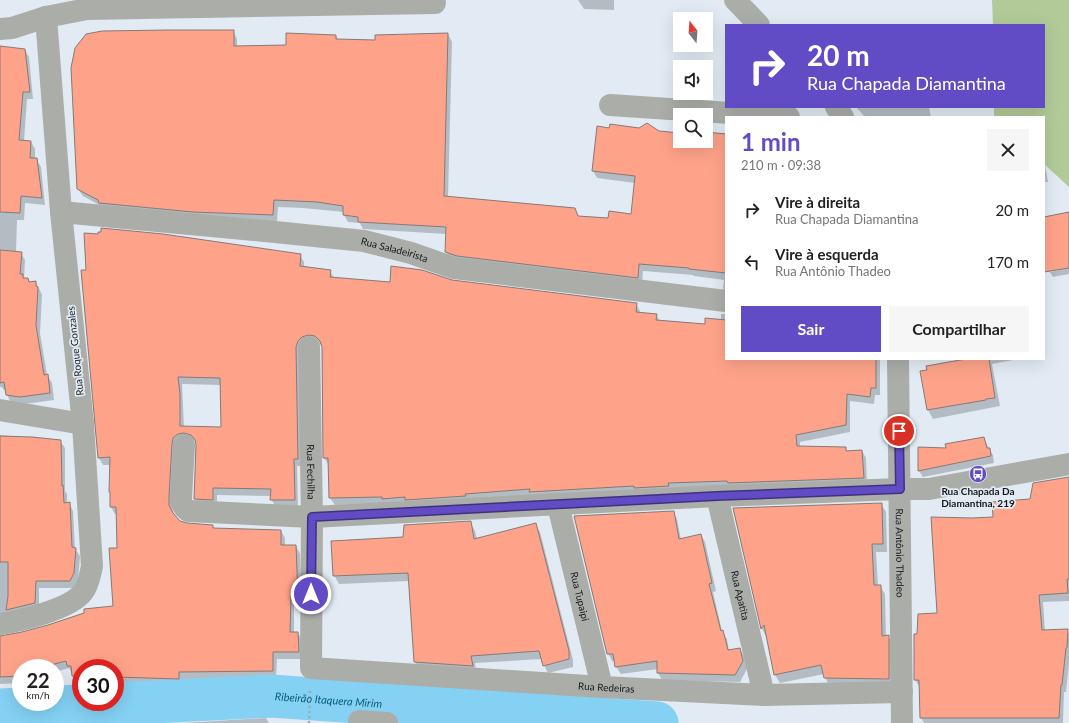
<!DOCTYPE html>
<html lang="pt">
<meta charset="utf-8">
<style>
:root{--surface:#fff;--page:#f6f6f6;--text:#222;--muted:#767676;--accent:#624cc5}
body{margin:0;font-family:Lato,sans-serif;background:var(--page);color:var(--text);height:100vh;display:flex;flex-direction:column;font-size:15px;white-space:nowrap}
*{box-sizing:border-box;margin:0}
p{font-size:13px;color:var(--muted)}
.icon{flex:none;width:22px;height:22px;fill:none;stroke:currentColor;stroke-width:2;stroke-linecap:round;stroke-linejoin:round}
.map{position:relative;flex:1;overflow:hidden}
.sheet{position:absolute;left:725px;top:116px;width:320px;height:244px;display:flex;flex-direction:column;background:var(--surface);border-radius:0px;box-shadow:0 4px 16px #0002}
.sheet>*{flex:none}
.top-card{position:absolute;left:725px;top:24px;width:320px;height:84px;border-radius:0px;box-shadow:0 4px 16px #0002;background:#624cc5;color:#fff;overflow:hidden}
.needle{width:26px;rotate:343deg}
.fabs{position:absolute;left:673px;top:12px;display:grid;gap:8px}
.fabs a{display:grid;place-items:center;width:40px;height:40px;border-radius:0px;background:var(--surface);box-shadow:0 4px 16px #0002;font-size:20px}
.speed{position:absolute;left:12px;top:659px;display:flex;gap:8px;font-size:20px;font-weight:700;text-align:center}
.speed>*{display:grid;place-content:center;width:52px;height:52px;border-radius:50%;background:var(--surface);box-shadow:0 4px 16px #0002;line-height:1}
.speed small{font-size:10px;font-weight:400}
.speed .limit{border:6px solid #d22;background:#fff;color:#111}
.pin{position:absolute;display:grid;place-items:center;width:34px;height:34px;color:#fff;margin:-17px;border:2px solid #fff;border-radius:50%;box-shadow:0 1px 4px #0007}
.me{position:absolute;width:44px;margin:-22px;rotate:0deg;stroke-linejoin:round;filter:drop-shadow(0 0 3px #0008)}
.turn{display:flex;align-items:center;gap:14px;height:84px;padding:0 16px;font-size:18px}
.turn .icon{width:52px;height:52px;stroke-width:2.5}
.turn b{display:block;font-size:28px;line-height:34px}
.round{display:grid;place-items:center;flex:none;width:42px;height:42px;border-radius:0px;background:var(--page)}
.head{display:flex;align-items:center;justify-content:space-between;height:68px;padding:0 16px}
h1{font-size:24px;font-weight:700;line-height:30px;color:var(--accent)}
.action{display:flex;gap:8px;margin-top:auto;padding:8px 16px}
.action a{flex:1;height:46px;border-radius:0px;background:var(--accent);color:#fff;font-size:16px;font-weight:700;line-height:46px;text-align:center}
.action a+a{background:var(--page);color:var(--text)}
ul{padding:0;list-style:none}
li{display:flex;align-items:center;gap:12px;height:52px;padding:0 16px}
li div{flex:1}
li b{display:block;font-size:15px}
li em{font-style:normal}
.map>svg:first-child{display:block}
.green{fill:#b2ca98}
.shadow{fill:#0003;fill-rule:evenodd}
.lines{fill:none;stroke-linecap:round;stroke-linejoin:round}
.river{stroke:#84d1f4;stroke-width:43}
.building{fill:#fea38a;stroke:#857976;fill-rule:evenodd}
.path{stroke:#a2aab1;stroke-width:2.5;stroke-dasharray:2 3;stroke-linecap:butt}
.street{stroke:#abada9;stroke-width:22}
.route-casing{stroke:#403180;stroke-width:10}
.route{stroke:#624cc5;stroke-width:7}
.labels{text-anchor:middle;stroke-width:3.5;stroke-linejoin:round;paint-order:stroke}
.street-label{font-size:10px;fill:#14181b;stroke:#e2ebf4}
.poi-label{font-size:10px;font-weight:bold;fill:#14181b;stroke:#e2ebf4}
.water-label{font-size:11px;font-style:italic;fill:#095e7c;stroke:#e2ebf4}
</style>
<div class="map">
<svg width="1069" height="723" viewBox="0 0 1069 723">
<rect width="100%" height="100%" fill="#e2ebf4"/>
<polygon class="green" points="992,0 1069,0 1069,187 1044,164 1044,117 994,117 994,107 1044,107 1044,25 993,25"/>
<g class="shadow">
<polygon points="578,0 614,0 614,10 584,9"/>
<polygon points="233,31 237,39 237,47 287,46 336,36 338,40 376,41 448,34 452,42 448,197 575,209 579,217 609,219 632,215 635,183 597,178 593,171 659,132 680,134 680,141 706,141 706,133 726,135 726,293 723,288 724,280 694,276 693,275 643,271 642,285 450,259 446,251 446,234 363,229 360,223 348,222 344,215 344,212 303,208 278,207 277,222 101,206 83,196 78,189"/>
<polygon points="0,47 25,50 29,57 33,99 27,99 24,141 31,142 35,149 35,159 36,159 41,167 45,205 25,203 24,220 17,220 16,252 21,253 25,260 24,279 28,279 30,283 36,282 42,295 40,333 47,375 52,383 54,400 25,404 11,403 7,395 6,390 4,390 2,387 0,387"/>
<polygon points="856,107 929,107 931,117 865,117"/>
<polygon points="1044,160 1048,182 1044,182"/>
<polygon points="1069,213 1069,266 1050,270 1050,272 1069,268 1069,274 1053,277 1049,271 1044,245 1044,218"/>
<path d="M300,255L304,262V268L330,271L334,278L391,283L452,281L636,304L640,311V314L656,315L660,321L706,325L721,320V314H726V359H880V395H875L874,404L850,401V432L800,442V447L845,448L848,452L862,451L866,458L867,485L335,505L330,498L329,465L324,458L322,345L313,341L302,466H297L298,507H276L271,499V496L217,495V507L199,506L195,499L197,446L196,441L189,439L175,452L172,509L174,516L179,521L187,524L212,526L214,529L281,531L285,538V546H296L300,554L302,603H294V633H298L302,640V659H277L276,678L183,679V686L115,684V668H81V684L77,683L69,668L55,672V668H21V683L0,684V637L12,636L114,607L118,549L117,514H115L111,507V465H103L99,458L96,423ZM182,384L221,385L222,428L184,427Z"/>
<polygon points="968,359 1018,359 992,364 1000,406 933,419 928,410"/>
<polygon points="0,435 60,441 65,448 65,491 67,494 67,503 69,503 73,511 75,549 80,556 78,581 74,588 39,588 39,610 0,620"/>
<polygon points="984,438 989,449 993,455 994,463 923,477 919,471 919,448 947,449"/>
<polygon points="1069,478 1069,601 1043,602 1045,631 1067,630 1069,634 1069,663 1066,692 1064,692 1063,723 924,723 921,718 920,687 915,680 918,635 938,614 994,518 1031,500"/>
<polygon points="881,504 886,512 887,552 876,552 878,586 880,586 885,594 886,636 888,636 893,645 893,687 829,686 824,674 780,683 775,675 767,638 762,629 734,509"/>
<polygon points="673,512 677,519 681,540 701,535 705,542 716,591 713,592 722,631 727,639 729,651 740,649 744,656 747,669 740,682 662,680 658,673 658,669 621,674 616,667 616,661 612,661 608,653"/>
<polygon points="470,522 475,531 477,539 535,524 540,532 573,660 573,667 548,673 544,665 542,659 475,663 476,674 420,670 415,662 409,581 339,584 334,575 404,538"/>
<polygon points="23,718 26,723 0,723 0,722"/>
<polygon points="266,718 269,723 183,723"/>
</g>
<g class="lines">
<path class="river" id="s1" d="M0,710L271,696L657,723"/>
</g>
<g class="building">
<polygon points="168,30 234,30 234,46 286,45 286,33 336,35 336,39 375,40 375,35 448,33 444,196 575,208 578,216 608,218 609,211 631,214 635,176 592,171 597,126 609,128 610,124 639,128 647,123 659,131 680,133 680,141 706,141 706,132 726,134 726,273 689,269 689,268 639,264 638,278 457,256 445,252 446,227 358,222 358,217 343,215 343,206 317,202 274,200 273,215 193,212 99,203 98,200 77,189 71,68 75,48 86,34 102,31"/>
<polygon points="0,46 25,49 30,92 23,92 19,140 31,141 30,158 37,158 42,198 21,196 20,213 0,212"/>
<polygon points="1069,212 1069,268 1044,272 1044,217"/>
<path d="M101,228L163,234L301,254L300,266L331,270L330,277L390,282L391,266L422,270L452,280L637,303L636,312L657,314L656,320L705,324V318L726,320V359H876V388H871L870,397L847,394L846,425L796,435L797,446L846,447V451L862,450L864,478L728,483L727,481L668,483L669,486L634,488V486L529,492L530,489L465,494L466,496L405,500V497L382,499V497L329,498L328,458H323L322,347L320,341L315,336L308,335L302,337L298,341L296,347L298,459H294L295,500H270L271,489L213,488V500L194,499L196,445L195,440L191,435L184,433L178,434L173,438L172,444L169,496V505L173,513L180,521L187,523L213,525V528L281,530V545H296L298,596H291L290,632H298L299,652H273V671L179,672V679L115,677V668H81V677L72,676L71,666H67L66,661L39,668H21V676L0,677V636L22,632L48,625L84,613V609L113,606L109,548H117L116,507H110V492H109L110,457L98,458L81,270H86L84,233L98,234V232H101ZM178,377L220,378L221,427L180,426V394Z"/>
<polygon points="0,250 22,252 20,274 23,274 23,278 28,278 29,282 36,281 36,286 38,287 36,325 44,375 48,374 50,393 20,397 6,395 4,382 0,383"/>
<polygon points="966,359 989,359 995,398 986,399 986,400 927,410 920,371 927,370 926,366"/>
<polygon points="0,436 32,437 61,440 62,486 63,485 64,503 70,502 72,547 76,548 74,573 70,581 36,581 35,603 6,610 8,596 8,562 0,562"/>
<polygon points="984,437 987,448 990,448 991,456 918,471 918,447 946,448 945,444"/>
<polygon points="1069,477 1069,579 1067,579 1068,593 1039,595 1042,630 1068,629 1067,648 1066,648 1062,685 1061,685 1059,718 920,718 919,680 914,680 914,634 917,634 918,614 937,613 931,517 972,518 993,517 992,502 1030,499 1033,483"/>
<polygon points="882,503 883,544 872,544 874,585 881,585 882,636 889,635 889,679 824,678 821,665 774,675 764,625 761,629 733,508"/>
<polygon points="674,511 679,539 701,534 712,583 709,584 721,631 723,630 728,650 740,648 743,661 735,675 657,673 657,661 615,667 613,654 607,654 574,516"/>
<polygon points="471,521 474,539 536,523 569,651 569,659 543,666 539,651 471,656 473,666 414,662 408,573 333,576 331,541 403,537 404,525"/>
</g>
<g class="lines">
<polyline class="path" points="309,723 310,691"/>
<g class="street">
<polyline points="735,0 759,25"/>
<polyline points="0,29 12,28 46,17 87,9 435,3"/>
<polyline points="610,105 789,117"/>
<polyline points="836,107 843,117"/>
<path id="s2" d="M61,212L275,232L364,241L411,253L454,268L726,301"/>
<path id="s3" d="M309,347L312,517L311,668L602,687L764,695L902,692"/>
<path id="s4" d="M898,359L902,723"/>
<polyline points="0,410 83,424"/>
<path d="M184,445L181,497C181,504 183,507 188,511L312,517L717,496L900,489H929L1069,464"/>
<path id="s5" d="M717,496L764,695"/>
<path id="s6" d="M558,505L602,687"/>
<path d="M0,624C20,621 71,609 83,592C89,584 90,575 92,566L83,424L61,212L46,17"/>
<polyline points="359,721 387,723"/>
</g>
</g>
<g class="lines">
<defs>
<polyline id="route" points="311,594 312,517 717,496 900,489 899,431"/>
</defs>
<use href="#route" class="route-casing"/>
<use href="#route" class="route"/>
</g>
<defs>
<symbol id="bus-disc" viewBox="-11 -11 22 22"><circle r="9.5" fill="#624cc5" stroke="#e2ebf4"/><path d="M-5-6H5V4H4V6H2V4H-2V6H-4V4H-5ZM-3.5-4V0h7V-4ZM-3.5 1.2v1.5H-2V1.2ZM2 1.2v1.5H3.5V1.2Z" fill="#fff"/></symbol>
</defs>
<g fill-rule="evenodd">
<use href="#bus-disc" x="968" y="464" width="20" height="20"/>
</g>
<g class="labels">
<g class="street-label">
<text dy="4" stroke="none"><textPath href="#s2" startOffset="336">Rua Saladeirista</textPath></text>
<text transform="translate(75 351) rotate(-96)" y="4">Rua Roque Gonzales</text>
<text dy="4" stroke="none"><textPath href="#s3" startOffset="125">Rua Fechilha</textPath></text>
<text dy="4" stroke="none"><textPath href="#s4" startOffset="194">Rua Antônio Thadeo</textPath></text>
<text dy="4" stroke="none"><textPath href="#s5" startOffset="102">Rua Apatita</textPath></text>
<text dy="4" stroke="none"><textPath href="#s6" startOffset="94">Rua Tupaipi</textPath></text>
<text dy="4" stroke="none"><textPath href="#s3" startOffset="617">Rua Redeiras</textPath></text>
</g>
<g class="poi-label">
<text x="978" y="495">Rua Chapada Da<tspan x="978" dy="12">Diamantina, 219</tspan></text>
</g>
<g class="water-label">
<text dy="4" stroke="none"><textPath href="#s1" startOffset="329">Ribeirão Itaquera Mirim</textPath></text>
</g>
</g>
</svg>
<div class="fabs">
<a><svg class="needle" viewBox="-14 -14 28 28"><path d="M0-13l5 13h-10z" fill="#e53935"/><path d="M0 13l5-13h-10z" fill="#767676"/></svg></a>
<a><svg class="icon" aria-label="sound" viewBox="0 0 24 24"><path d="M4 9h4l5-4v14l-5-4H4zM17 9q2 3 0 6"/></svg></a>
<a><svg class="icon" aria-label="search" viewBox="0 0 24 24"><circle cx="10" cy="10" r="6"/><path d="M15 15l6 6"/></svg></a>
</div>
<div class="speed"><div>22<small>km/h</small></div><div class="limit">30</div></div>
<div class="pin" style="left:899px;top:431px;background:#d93025"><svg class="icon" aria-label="arrive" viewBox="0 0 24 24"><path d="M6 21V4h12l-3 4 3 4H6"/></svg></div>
<svg class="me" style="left:311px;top:594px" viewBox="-20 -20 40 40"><circle r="17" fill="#624cc5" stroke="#fff" stroke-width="3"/><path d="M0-11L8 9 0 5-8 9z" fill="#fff"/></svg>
<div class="top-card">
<div class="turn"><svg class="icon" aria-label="right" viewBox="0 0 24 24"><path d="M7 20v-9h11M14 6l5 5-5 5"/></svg><div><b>20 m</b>Rua Chapada Diamantina</div></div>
</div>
<section class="sheet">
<div class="head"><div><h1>1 min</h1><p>210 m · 09:38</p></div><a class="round"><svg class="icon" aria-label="close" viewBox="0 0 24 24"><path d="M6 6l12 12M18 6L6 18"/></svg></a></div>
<ul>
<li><svg class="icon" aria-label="right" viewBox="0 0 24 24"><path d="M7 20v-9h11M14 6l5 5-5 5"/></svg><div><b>Vire à direita</b><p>Rua Chapada Diamantina</p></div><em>20 m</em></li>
<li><svg class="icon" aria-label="left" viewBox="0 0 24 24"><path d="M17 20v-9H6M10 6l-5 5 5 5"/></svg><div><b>Vire à esquerda</b><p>Rua Antônio Thadeo</p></div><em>170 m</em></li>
</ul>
<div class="action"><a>Sair</a><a>Compartilhar</a></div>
</section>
</div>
